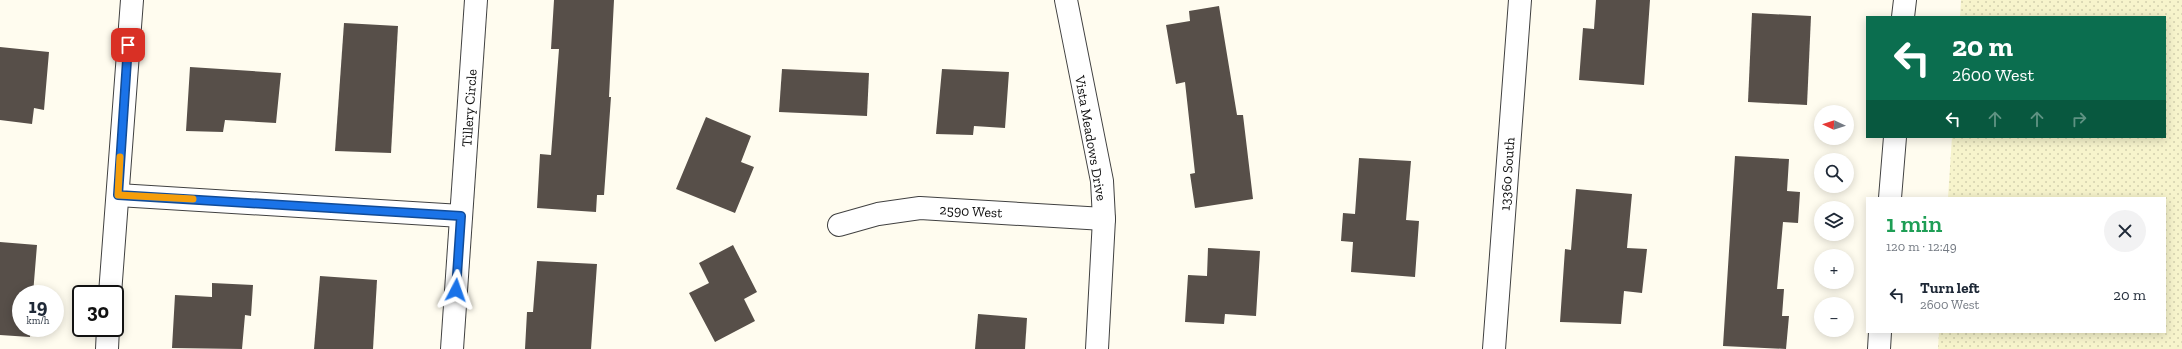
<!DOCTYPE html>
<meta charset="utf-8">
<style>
:root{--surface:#fff;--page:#f2f2f3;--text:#1f2937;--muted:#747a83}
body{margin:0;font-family:"Zilla Slab",serif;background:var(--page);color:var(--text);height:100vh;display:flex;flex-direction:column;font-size:15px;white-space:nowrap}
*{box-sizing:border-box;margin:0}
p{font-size:13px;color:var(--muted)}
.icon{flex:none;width:22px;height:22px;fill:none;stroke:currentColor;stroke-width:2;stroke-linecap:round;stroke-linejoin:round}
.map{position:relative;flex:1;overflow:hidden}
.sheet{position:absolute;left:1866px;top:197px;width:300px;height:136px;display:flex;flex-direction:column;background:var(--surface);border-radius:0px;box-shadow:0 2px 10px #0003}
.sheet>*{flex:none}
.top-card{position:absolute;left:1866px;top:16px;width:300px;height:122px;border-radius:0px;box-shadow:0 2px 10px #0003;background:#0b6e4f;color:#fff;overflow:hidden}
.needle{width:26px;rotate:274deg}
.buttons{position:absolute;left:1814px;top:105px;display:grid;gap:8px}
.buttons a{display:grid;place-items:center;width:40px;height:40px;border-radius:50%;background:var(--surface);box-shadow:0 2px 10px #0003;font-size:20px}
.speed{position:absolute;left:12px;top:285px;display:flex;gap:8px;font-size:20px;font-weight:700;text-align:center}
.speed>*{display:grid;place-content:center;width:52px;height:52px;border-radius:50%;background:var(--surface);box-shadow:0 2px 10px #0003;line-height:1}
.speed small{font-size:10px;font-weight:400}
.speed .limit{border:2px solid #111;border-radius:6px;background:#fff;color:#111}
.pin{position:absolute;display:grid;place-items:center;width:34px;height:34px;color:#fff;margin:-17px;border-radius:8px;box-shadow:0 2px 6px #0006}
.me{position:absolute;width:44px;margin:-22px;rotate:4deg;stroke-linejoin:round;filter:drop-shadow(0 0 3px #0008)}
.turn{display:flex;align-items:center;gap:14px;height:84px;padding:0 20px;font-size:18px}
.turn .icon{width:52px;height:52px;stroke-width:2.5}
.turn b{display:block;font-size:28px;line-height:34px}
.lanes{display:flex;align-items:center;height:38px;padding:0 20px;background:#0003;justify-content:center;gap:20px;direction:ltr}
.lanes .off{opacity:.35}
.round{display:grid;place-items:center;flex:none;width:42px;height:42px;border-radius:21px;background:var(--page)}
.summary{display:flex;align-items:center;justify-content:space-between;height:68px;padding:0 20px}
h1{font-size:24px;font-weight:600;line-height:30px;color:#1e9e55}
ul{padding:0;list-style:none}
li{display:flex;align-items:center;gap:12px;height:60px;padding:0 20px}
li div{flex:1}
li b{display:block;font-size:15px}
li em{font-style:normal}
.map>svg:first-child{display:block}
.farmland{fill:url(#farmland-dots)}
.building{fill:#574f49}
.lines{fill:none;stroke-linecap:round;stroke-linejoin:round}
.minor-casing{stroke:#414141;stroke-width:24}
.tertiary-casing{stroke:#414141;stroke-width:24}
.minor{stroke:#fff;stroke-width:22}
.tertiary{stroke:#fff;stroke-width:22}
.route-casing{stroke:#114b97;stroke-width:10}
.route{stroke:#1a73e8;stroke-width:7}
.slow{stroke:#f59e0b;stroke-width:7}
.labels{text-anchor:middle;stroke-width:4;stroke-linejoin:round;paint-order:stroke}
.street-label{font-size:14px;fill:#0e0e0e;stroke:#fff}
</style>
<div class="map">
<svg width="2182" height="349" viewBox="0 0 2182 349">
<defs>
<pattern id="farmland-dots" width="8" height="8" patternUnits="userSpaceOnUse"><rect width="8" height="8" fill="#f7f4cc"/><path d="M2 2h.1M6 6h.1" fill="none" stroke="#d3d0ae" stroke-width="1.8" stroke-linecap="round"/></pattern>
</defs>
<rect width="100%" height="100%" fill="#fffcef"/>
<polygon class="farmland" points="1961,0 2182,0 2182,349 1938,349 1939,332 2165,332 2165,198 1948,198 1952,137 2165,137 2165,17 1960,17"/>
<g class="building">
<polygon points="554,0 614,0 609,97 611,97 604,195 597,195 596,212 537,208 540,154 551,155 559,49 551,49"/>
<polygon points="1596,0 1650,0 1644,85 1579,80 1583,28 1594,29"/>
<polygon points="1219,6 1237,115 1243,115 1253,199 1195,208 1190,174 1195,173 1185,82 1176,84 1166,25 1190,21 1189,11"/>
<polygon points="1752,13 1811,16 1807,105 1748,102"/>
<polygon points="344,23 398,26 391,153 335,151"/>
<polygon points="0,47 49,52 44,110 34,108 32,124 0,120"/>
<polygon points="190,67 281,73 276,123 225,120 223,132 186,131"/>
<polygon points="782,69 869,73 867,116 779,112"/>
<polygon points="942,69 1009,72 1005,128 974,126 973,135 936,134"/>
<polygon points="706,117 751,136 741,162 754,167 735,213 676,189"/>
<polygon points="1735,156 1789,159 1787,191 1800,192 1798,223 1783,222 1777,289 1784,289 1782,316 1789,316 1786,349 1723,346"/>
<polygon points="1359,158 1411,161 1406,220 1419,221 1415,277 1351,272 1353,242 1341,241 1343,213 1355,214"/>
<polygon points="1576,189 1632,194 1627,248 1647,249 1642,293 1624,291 1621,324 1560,322 1565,249 1571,250"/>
<polygon points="0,242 37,245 33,294 21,294 21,328 31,328 30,337 0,335"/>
<polygon points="733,245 757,292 744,299 755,321 715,342 689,293 709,283 699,263"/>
<polygon points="1208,248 1260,251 1256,316 1225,314 1224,324 1185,322 1188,275 1207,276"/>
<polygon points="537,261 597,264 591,349 525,349 527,312 533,312"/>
<polygon points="320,276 377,280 373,349 314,349"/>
<polygon points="212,283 253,285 251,316 245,315 242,349 172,348 175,295 212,297"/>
<polygon points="978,314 1027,318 1025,349 975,349"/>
</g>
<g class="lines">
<defs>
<g id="minor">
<polyline points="1066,0 1102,181 1104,219 1097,349"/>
<polyline points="118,195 461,216"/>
<polyline points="839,225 878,214 920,208 1104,219"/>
<polyline points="110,294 132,0"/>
<polyline points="107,349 108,328"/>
<polyline points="452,349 476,0"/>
<polyline points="1494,349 1520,0"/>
</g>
<g id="tertiary">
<polyline points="1903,17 1905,0"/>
<polyline points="1890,198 1895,137"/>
<polyline points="1879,349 1880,332"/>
</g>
</defs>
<use href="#minor" class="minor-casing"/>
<use href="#tertiary" class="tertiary-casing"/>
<use href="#minor" class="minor"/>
<use href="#tertiary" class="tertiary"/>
</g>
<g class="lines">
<defs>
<polyline id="route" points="128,45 118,195 461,216 456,290"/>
</defs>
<use href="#route" class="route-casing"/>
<use href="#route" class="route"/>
<polyline class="slow" points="120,157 118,195 193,199"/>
</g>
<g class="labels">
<g class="street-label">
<text transform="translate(469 108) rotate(-86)" y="5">Tillery Circle</text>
<text transform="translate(1091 138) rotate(80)" y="5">Vista Meadows Drive</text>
<text transform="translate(1507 174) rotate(-86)" y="5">13360 South</text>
<text transform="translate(971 211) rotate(3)" y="5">2590 West</text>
</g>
</g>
</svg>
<div class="buttons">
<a><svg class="needle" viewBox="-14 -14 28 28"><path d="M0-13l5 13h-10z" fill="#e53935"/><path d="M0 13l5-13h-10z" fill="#747a83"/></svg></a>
<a><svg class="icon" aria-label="search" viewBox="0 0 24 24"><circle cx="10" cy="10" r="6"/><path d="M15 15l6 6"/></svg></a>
<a><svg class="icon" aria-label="layers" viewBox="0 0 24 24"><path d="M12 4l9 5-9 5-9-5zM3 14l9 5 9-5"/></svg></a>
<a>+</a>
<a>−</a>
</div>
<div class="speed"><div>19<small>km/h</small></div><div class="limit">30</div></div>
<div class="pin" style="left:128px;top:45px;background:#d93025"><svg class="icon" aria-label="arrive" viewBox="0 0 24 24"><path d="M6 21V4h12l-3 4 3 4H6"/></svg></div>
<svg class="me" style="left:456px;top:290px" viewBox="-20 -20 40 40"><path d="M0-17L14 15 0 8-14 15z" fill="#1a73e8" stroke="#fff" stroke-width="4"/></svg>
<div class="top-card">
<div class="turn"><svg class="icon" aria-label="left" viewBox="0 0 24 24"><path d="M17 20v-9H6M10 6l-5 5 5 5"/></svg><div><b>20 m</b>2600 West</div></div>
<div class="lanes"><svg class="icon" aria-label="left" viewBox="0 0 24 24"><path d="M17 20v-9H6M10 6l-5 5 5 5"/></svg><svg class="icon off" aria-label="ahead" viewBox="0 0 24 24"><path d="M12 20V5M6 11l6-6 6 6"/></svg><svg class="icon off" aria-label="ahead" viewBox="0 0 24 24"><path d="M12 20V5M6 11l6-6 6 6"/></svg><svg class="icon off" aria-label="right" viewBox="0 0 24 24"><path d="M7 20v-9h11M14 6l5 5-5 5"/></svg></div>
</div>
<section class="sheet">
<div class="summary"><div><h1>1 min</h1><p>120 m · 12:49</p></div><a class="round"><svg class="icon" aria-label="close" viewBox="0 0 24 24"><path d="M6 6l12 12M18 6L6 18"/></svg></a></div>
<ul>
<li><svg class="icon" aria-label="left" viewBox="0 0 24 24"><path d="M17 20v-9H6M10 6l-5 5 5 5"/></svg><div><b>Turn left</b><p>2600 West</p></div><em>20 m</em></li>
</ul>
</section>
</div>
